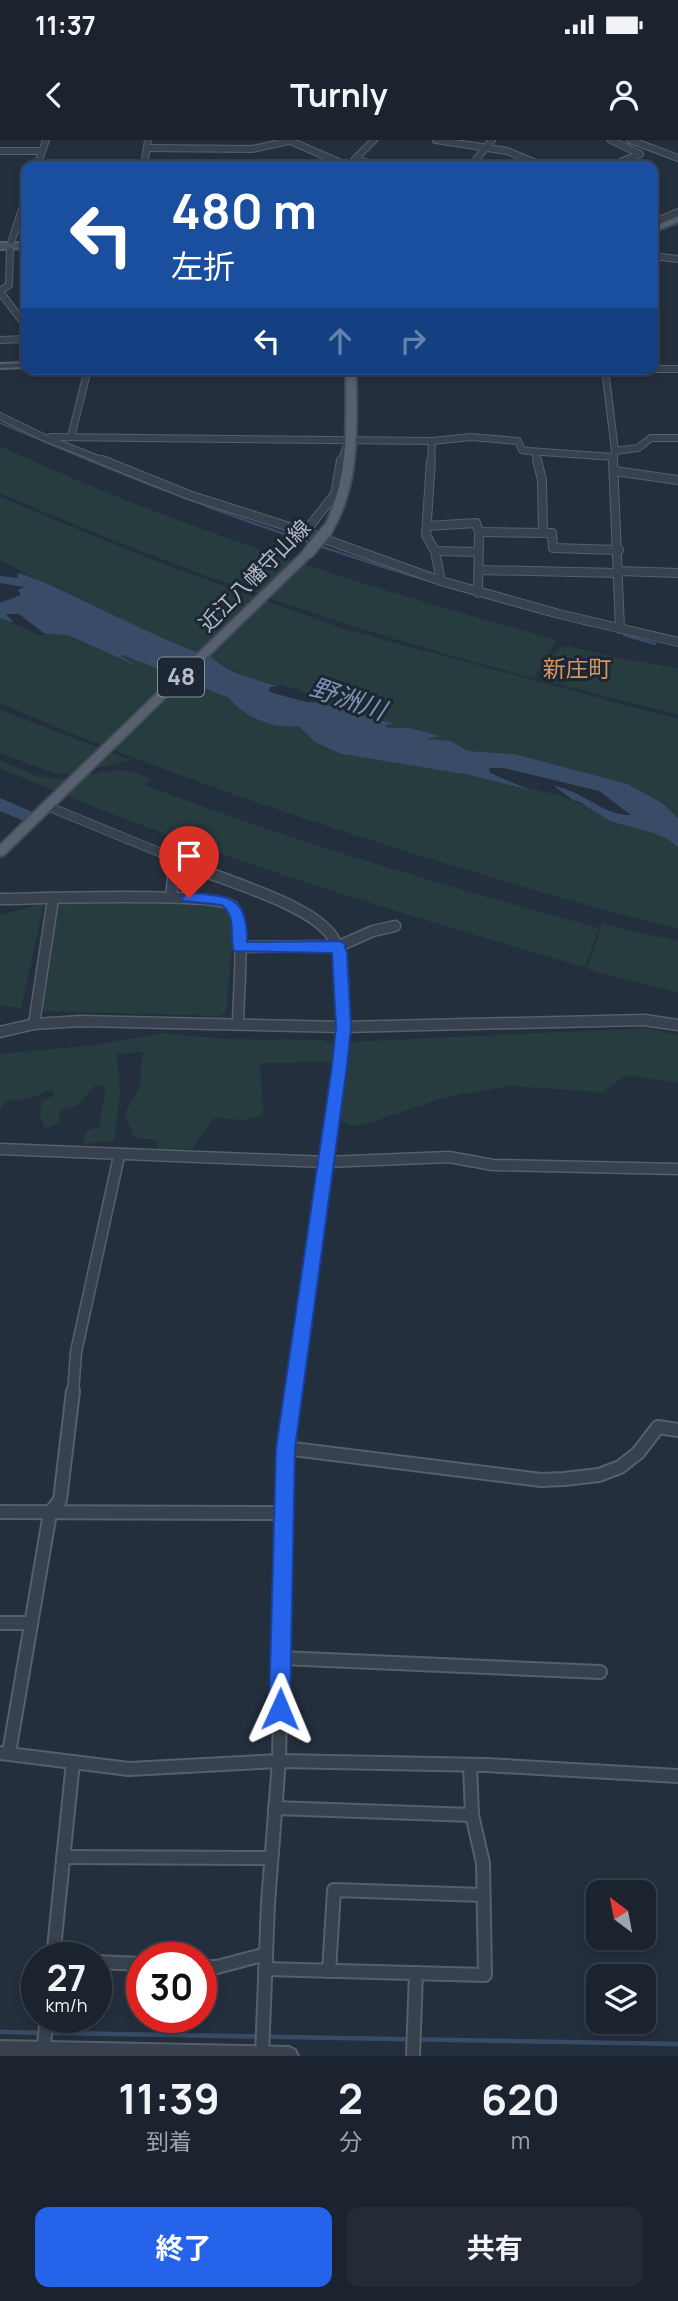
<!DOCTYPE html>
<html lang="ja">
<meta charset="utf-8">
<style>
:root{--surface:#1b232e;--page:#242b36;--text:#f1f3f6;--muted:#a0a4aa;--line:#39404a;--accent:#2563eb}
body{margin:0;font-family:Manrope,"Noto Sans JP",sans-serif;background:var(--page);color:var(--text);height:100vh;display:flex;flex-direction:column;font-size:26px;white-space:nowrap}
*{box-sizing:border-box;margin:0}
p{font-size:23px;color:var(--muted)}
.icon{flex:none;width:38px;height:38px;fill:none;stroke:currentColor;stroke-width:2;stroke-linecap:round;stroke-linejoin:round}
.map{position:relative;height:1916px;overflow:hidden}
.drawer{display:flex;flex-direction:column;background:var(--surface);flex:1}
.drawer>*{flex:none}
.top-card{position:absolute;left:21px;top:21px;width:637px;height:214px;border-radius:14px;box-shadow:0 4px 10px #0003,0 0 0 2px var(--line);background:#1a4fa0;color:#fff;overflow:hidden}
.needle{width:46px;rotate:328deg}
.fabs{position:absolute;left:586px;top:1740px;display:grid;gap:14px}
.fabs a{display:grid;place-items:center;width:70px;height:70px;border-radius:14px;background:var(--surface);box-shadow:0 4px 10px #0003,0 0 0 2px var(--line);font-size:35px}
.speed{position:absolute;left:21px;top:1802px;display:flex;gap:14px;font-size:35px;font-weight:700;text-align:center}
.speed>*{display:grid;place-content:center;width:91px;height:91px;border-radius:50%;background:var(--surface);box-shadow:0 4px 10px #0003,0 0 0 2px var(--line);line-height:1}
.speed small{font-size:18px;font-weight:400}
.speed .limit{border:10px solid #d22;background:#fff;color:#111}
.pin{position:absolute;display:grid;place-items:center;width:60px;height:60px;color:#fff;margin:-72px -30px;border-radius:50% 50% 50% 0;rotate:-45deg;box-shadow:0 0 7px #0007}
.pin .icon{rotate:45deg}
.me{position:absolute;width:77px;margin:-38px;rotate:1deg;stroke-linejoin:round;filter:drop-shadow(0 0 5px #0008)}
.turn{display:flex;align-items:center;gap:24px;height:147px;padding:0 35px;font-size:32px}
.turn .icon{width:91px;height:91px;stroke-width:2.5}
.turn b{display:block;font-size:49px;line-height:60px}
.lanes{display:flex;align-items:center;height:66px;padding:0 35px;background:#0003;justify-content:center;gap:35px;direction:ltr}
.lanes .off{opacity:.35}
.eta{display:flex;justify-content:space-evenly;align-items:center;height:119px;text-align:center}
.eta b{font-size:42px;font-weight:700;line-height:49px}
.action{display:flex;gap:14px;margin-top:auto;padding:14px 35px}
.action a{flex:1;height:80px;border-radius:14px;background:var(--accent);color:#fff;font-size:28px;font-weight:700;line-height:80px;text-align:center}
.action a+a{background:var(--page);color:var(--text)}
.status{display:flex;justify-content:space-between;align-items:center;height:49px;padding:0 35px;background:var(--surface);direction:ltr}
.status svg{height:19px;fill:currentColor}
header{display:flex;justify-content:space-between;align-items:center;height:91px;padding:0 35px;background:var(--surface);font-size:32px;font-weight:700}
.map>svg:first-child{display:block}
.green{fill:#263c3f}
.water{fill:#394c67}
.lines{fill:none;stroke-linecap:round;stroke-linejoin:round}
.stream-far2{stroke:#394c67;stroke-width:2}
.stream-far1{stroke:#394c67;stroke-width:2.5}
.stream{stroke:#394c67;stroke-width:4.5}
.river{fill:#394c67;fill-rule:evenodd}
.minor-far3-casing{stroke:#565f6c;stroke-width:8}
.minor-far2-casing{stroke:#565f6c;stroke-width:10}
.minor-far1-casing{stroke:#565f6c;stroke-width:13}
.minor-casing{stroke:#565f6c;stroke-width:16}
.tertiary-casing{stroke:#565f6c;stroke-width:4}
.secondary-casing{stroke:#565f6c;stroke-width:4}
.primary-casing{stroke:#414a57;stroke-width:4}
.minor-far3{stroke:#38414e;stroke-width:6}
.minor-far2{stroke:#38414e;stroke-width:8}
.minor-far1{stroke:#38414e;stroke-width:10}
.minor{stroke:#38414e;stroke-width:12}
.tertiary{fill:#38414e;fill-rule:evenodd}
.secondary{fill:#465061;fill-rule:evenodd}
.primary{fill:#56606e;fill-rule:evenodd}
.primary-bridge-casing{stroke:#414a57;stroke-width:14;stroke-linecap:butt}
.primary-bridge{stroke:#56606e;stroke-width:11}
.route{fill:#2563eb;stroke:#184099;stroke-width:2}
.labels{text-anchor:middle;stroke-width:6;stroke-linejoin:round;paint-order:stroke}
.far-street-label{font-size:21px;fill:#b4bcc9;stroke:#1d2633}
.far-quarter-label{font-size:23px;fill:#d59563;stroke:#1d2633}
.shield{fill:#1d2633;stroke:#878f9c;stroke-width:2}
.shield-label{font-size:23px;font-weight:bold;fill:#b4bcc9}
.water-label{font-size:26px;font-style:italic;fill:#7c92b1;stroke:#1d2633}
</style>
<div class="status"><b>11:37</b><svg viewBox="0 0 49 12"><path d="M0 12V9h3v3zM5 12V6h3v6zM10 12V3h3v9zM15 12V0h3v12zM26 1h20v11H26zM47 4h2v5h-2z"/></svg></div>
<header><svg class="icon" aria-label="back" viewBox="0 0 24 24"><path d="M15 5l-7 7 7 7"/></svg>Turnly<svg class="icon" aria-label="person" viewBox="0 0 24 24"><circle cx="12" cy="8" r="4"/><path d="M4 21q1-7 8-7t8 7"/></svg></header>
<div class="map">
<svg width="678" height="1916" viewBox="0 0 678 1916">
<rect width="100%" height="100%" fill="#242f3e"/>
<g class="green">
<path d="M0,306C179,389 368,448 557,500L534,538C351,491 173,428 0,353Z"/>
<polygon points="0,357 155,421 344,489 678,579 678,678 662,663 628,644 514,614 468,611 451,601 426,599 438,596 410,588 387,588 384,585 394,584 331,567 297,549 245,538 237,531 219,525 210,516 131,486 81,458 43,443 0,420"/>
<path d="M0,478L39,495H68L128,522L119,516L123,515L229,558C242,576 274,590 297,586L315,602L341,614L470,635L558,655L588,667L611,680L635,686L672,701L678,707V789C599,770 521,746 444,723C293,677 144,626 0,563Z"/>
<path d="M568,506L613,517L678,528V575L539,539C546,525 550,508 568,506Z"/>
<polygon points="0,570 131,620 71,634 57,634 0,613"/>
<path d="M0,620C19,628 37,639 58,639C94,639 114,620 150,639L145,645C293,702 446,746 599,788L585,827C387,770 189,710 0,628Z"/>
<path d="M209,761C222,765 229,770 234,784L226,873L219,876L40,871L55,765L60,762Z"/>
<polygon points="44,763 21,868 0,866 0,775"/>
<polygon points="602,784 678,801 678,853 587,829"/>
<polygon points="646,888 678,895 678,943 626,935 603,952 510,946 446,957 366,984 349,986 340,979 350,902"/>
<polygon points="162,893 222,899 323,900 336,905 332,922 260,923 263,974 245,980 214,978 192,1009 158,1009 156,1000 133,997 125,973 139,949 143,912 117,914 120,955 114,1001 83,1004 86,991 99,987 106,946 96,945 78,965 60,970 59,983 45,989 40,977 42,962 54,955 51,950 30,958 4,962 0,971 0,914 96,905"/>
</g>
<path class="water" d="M20,433C85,457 144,495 210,516C229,534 254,539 278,546L270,547L269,551L273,553L306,562L329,563L326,564L331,567L395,584L385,585L387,588H410L440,596L426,599L451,601L468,611L514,614L628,644L662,663L678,678V707C661,691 633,689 611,681C600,676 589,667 578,661H574L554,646C582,650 601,675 631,675L599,651L504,628H489L490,633L530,650L470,635L341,614L315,602L298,586C274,590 242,576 229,558L123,515L120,516L137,526L68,495L45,494L19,474H6L14,483L0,478V463L21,455L18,450L24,447L0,443V436L18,438L17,434Z"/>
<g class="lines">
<polyline class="stream-far2" points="0,283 93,322"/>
<g class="stream-far1">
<path d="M89,320C240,382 392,434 550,475"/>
<polyline points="581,483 593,486"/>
<polyline points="624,495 655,504"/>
</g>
<polyline class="stream" points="0,1892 678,1904"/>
<polygon class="river" points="0,658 30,671 33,675 24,681 0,671"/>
<defs>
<g id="minor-far3">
<polyline points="288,0 348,26"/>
<polyline points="374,0 355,19 379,26"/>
<polyline points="436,0 507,11 543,26"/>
<polyline points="611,0 640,14"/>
<polyline points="630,0 678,18"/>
<polyline points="147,8 252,9 289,1"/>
<polyline points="0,11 42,11"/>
<polyline points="37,26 46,0"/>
<polyline points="144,26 148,0"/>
<polyline points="471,26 492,0"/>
<polyline points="611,26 640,14"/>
<polyline points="653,83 678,72"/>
<polyline points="653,116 678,119"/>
<polyline points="0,151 9,145 10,106 26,57"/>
<polyline points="0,152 26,186"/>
<polyline points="0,200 26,199"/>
<polyline points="605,229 615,311 613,322"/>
<polyline points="653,229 678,229"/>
<polyline points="0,276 43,297 106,322"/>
<polyline points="51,297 432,301 471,297 518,301 522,310 529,311 613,317"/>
<polyline points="71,297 88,229"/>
<polyline points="615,311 638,308 651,298 678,298"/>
<polyline points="535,312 538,322"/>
<polyline points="341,322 349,300"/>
<polyline points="431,322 432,301"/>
</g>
<g id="minor-far2">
<polyline points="102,320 189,355 305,392 441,441 559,474 678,502"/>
<polyline points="431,320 426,395 435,411 441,441"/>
<polyline points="537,320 542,340 543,392"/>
<polyline points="613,320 620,489"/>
<polyline points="615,331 678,340"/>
<polyline points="427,386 476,383 479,392 478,453"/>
<polyline points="305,392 335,354 341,320"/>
<polyline points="479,392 552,393 553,408 619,410"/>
<polyline points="435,411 479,412"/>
<polyline points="479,430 619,433"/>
<polyline points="619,431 678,433"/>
<polyline points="47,666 205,731"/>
<polyline points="174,731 175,721"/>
</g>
<g id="minor-far1">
<path d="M201,730C236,744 311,766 332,796C361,837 327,1015 319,1069C311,1130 302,1191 293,1253"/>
<polyline points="171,757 174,730"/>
<path d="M0,759C31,759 221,751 233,767C246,783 238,860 238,883"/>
<polyline points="240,807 339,806 373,791 395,786"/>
<polyline points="34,884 53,759"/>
<polyline points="0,892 34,884 81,881 343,887 644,880 678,885"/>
<polyline points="0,1009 326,1022 449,1017 493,1025 678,1029"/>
<polyline points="73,1253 76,1212 119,1016"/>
</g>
<g id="minor">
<polyline points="285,1308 541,1340 564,1339 599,1335 620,1327 638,1313 658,1287 678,1290"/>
<polyline points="0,1372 284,1373"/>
<polyline points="0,1483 31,1483"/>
<polyline points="281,1518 600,1532"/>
<polyline points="0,1613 129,1629 279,1621 486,1625 678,1636"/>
<polyline points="9,1613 50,1373 60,1360 73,1251"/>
<polyline points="275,1668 472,1675"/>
<polyline points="63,1717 271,1718"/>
<polyline points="53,1818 73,1622"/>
<polyline points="96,1822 142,1824"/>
<polyline points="201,1827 217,1827 266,1814"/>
<polyline points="265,1829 485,1835 483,1723 472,1675 470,1625"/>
<polyline points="329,1831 334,1750 483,1755"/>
<polyline points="43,1911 47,1878"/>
<polyline points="262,1916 268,1763 279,1621 285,1308 293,1251"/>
<polyline points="413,1916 416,1833"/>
</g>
<g id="tertiary">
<polygon points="26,223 26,227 0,228 0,224"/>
<polygon points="0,1901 289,1907 295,1910 298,1916 0,1916"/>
</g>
<polygon id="secondary" points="0,103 26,103 26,108 0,109"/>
<g id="primary">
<polygon points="678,77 678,82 653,92 653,87"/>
<path d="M346,229H356C356,285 361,342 332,391L328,392L323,389C350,339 346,285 346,229Z"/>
<polygon points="308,410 313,413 312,415 4,715 0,716 0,705 304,411"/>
</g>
</defs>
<use href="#minor-far3" class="minor-far3-casing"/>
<use href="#minor-far2" class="minor-far2-casing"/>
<use href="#minor-far1" class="minor-far1-casing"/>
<use href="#minor" class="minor-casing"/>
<use href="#tertiary" class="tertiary-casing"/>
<use href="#secondary" class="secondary-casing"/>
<use href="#primary" class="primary-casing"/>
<use href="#minor-far3" class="minor-far3"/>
<use href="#minor-far2" class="minor-far2"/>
<use href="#minor-far1" class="minor-far1"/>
<use href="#minor" class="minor"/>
<use href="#tertiary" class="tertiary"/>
<use href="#secondary" class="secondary"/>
<use href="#primary" class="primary"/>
<defs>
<polyline id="primary-bridge" points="308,413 328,389"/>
</defs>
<use href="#primary-bridge" class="primary-bridge-casing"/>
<use href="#primary-bridge" class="primary-bridge"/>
</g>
<path class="route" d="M189,753C228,756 248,755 247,802L339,801L344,803L347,813L351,887L347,926L295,1308L290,1569L287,1576L280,1579L272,1576L269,1569L276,1308L332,926L336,887L332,813L234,811C229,796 237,777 222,765L184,761L181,758Z"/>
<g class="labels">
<g class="far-street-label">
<text transform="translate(255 436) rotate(-45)" y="7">近江八幡守山線</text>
</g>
<g class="far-quarter-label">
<text x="577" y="537">新庄町</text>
</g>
<rect class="shield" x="158" y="517.5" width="46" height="39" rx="5"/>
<g class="shield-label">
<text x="181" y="545">48</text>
</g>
<g class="water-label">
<text transform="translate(348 559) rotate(19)" y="9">野洲川</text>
</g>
</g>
</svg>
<div class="fabs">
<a><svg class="needle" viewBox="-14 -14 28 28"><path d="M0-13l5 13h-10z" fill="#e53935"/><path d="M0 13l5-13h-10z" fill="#a0a4aa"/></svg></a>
<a><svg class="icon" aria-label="layers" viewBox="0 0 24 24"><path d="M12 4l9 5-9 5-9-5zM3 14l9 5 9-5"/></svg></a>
</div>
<div class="speed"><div>27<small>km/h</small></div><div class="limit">30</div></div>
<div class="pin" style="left:189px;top:758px;background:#d93025"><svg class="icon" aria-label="arrive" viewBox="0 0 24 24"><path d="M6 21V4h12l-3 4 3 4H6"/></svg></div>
<svg class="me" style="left:280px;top:1569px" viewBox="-20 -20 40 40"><path d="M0-17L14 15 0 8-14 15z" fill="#2563eb" stroke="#fff" stroke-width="4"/></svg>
<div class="top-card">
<div class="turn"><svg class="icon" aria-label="left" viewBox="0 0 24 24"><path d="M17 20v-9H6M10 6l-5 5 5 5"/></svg><div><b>480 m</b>左折</div></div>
<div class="lanes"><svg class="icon" aria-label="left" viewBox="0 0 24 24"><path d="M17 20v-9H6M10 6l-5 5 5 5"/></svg><svg class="icon off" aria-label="ahead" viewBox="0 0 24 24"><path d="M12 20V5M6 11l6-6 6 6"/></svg><svg class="icon off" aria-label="right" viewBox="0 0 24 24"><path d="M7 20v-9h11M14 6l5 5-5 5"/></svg></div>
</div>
</div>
<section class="drawer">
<div class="eta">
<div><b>11:39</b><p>到着</p></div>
<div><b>2</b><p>分</p></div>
<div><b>620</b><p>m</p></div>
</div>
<div class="action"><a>終了</a><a>共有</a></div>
</section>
